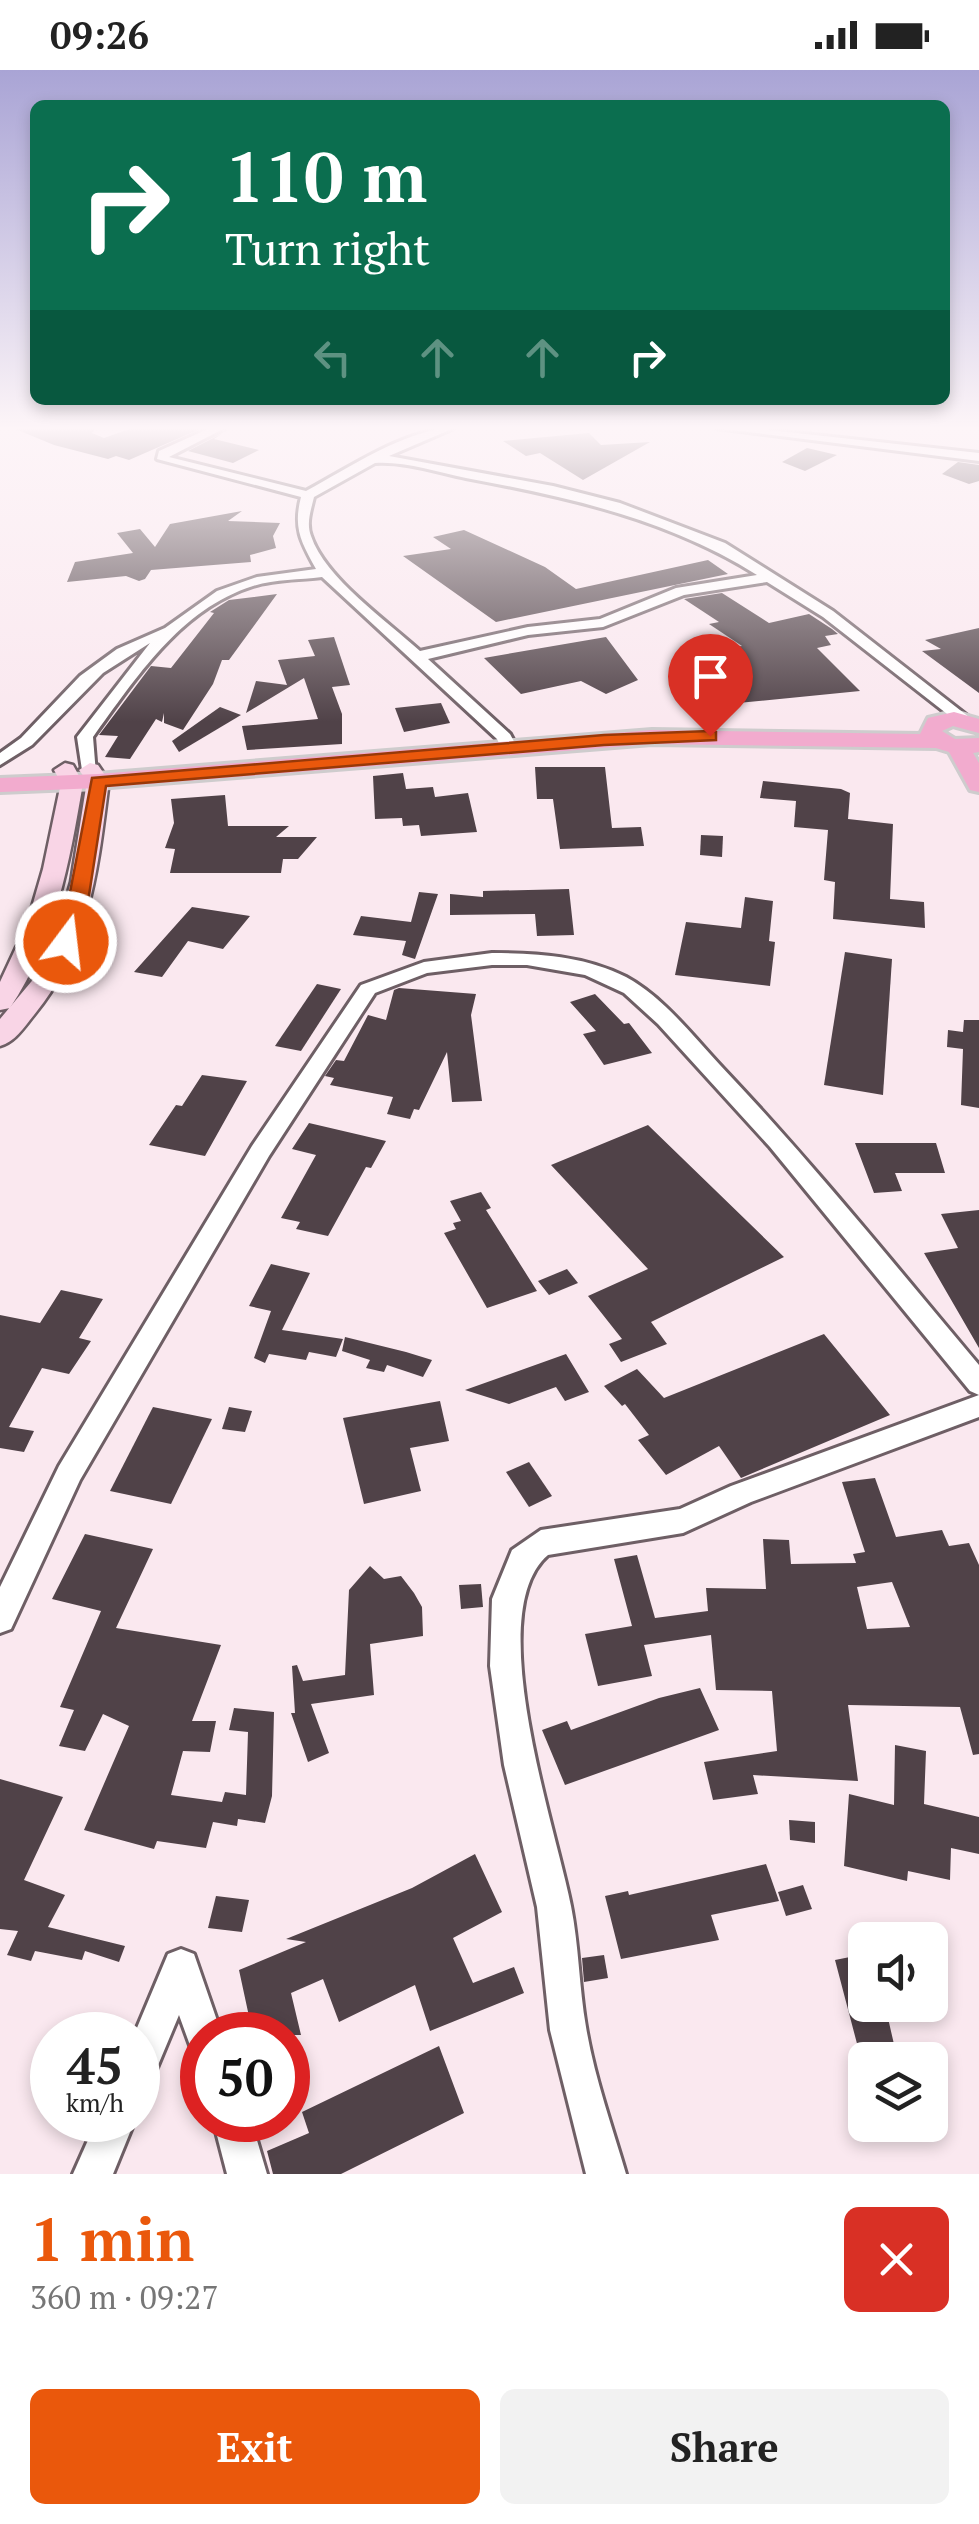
<!DOCTYPE html>
<meta charset="utf-8">
<style>
:root{--surface:#fff;--page:#f2f2f2;--text:#222;--muted:#767676;--accent:#ea580c}
body{margin:0;font-family:"PT Serif",serif;background:var(--page);color:var(--text);height:100vh;display:flex;flex-direction:column;font-size:38px;white-space:nowrap}
*{box-sizing:border-box;margin:0}
p{font-size:32px;color:var(--muted)}
.icon{flex:none;width:55px;height:55px;fill:none;stroke:currentColor;stroke-width:2;stroke-linecap:round;stroke-linejoin:round}
.map{position:relative;height:2104px;overflow:hidden}
.details{display:flex;flex-direction:column;background:var(--surface);flex:1}
.details>*{flex:none}
.top-card{position:absolute;left:30px;top:30px;width:920px;height:305px;border-radius:15px;box-shadow:0 5px 15px #0003;background:#0b6e4f;color:#fff;overflow:hidden}
.fabs{position:absolute;left:848px;top:1852px;display:grid;gap:20px}
.fabs a{display:grid;place-items:center;width:100px;height:100px;border-radius:15px;background:var(--surface);box-shadow:0 5px 15px #0003;font-size:50px}
.speed{position:absolute;left:30px;top:1942px;display:flex;gap:20px;font-size:50px;font-weight:700;text-align:center}
.speed>*{display:grid;place-content:center;width:130px;height:130px;border-radius:50%;background:var(--surface);box-shadow:0 5px 15px #0003;line-height:1}
.speed small{font-size:25px;font-weight:400}
.speed .limit{border:15px solid #d22;background:#fff;color:#111}
.pin{position:absolute;display:grid;place-items:center;width:85px;height:85px;color:#fff;margin:-102px -42px;border-radius:50% 50% 50% 0;rotate:-45deg;box-shadow:0 0 10px #0007}
.pin .icon{rotate:45deg}
.me{position:absolute;width:110px;margin:-55px;rotate:15deg;stroke-linejoin:round;filter:drop-shadow(0 0 8px #0008)}
.turn{display:flex;align-items:center;gap:35px;height:210px;padding:0 30px;font-size:45px}
.turn .icon{width:130px;height:130px;stroke-width:2.5}
.turn b{display:block;font-size:70px;line-height:85px}
.lanes{display:flex;align-items:center;height:95px;padding:0 30px;background:#0003;justify-content:center;gap:50px;direction:ltr}
.lanes .off{opacity:.35}
.round{display:grid;place-items:center;flex:none;width:105px;height:105px;border-radius:15px;background:var(--page)}
.overview{display:flex;align-items:center;justify-content:space-between;height:170px;padding:0 30px}
h1{font-size:60px;font-weight:700;line-height:75px;color:var(--accent)}
.button{display:flex;gap:20px;margin-top:auto;padding:20px 30px}
.button a{flex:1;height:115px;border-radius:15px;background:var(--accent);color:#fff;font-size:40px;font-weight:700;line-height:115px;text-align:center}
.button a+a{background:var(--page);color:var(--text)}
.status{display:flex;justify-content:space-between;align-items:center;height:70px;padding:0 50px;background:var(--surface);direction:ltr}
.status svg{height:28px;fill:currentColor}
.map>svg:first-child{display:block}
.building{fill:#504248;fill-rule:evenodd}
.lines{fill:none;stroke-linecap:round;stroke-linejoin:round}
.minor-casing{stroke:#6e5f65;stroke-width:6}
.secondary-casing{stroke:#6e5f65;stroke-width:5}
.primary-casing{stroke:#cecccd;stroke-width:6}
.minor{fill:#fff;fill-rule:evenodd}
.secondary{fill:#f9d5e6;fill-rule:evenodd}
.primary{fill:#f2abce;fill-rule:evenodd}
.route{fill:#ea580c;stroke:#983908;stroke-width:2.5}
</style>
<div class="status"><b>09:26</b><svg viewBox="0 0 49 12"><path d="M0 12V9h3v3zM5 12V6h3v6zM10 12V3h3v9zM15 12V0h3v12zM26 1h20v11H26zM47 4h2v5h-2z"/></svg></div>
<div class="map">
<svg width="979" height="2104" viewBox="0 0 979 2104">
<rect width="100%" height="100%" fill="#fae8ef"/>
<g class="building">
<polygon points="13,358 96,358 92,363 104,368 132,358 200,359 129,390 116,386 108,389 54,375"/>
<polygon points="223,363 214,369 259,380 233,393 188,381"/>
<polygon points="589,363 601,375 650,372 583,410 540,383 526,386 503,371"/>
<polygon points="807,378 837,385 805,401 782,392"/>
<polygon points="958,392 979,395 979,411 969,414 942,404"/>
<polygon points="242,441 228,451 280,453 273,466 276,478 250,485 251,492 151,500 145,509 139,511 126,506 67,512 75,492 133,483 117,463 140,459 155,477 170,454"/>
<polygon points="464,460 545,497 576,519 708,490 728,504 496,552 403,486 451,479 433,467"/>
<polygon points="722,523 769,553 809,544 832,559 838,564 825,566 831,575 817,578 860,621 738,633 729,608 717,609 695,582 742,576 709,554 719,552 684,529"/>
<polygon points="277,524 229,590 222,590 213,614 183,660 164,653 164,643 162,652 156,649 130,689 105,687 118,666 99,665 151,596 171,598 214,543 210,542 229,530"/>
<polygon points="979,558 979,623 922,581 941,579 925,570"/>
<polygon points="334,567 350,615 332,617 342,644 342,674 247,680 242,656 318,649 304,608 246,643 256,611 287,615 278,590 315,586 308,570"/>
<polygon points="606,567 638,610 606,624 581,611 521,624 484,588"/>
<polygon points="441,633 450,653 404,662 395,638"/>
<polygon points="220,637 241,645 179,682 172,671"/>
<polygon points="535,697 605,697 612,758 641,757 644,776 560,779 553,729 537,729"/>
<polygon points="403,703 406,719 433,717 435,727 468,723 477,762 421,766 419,755 403,756 402,748 375,749 373,706"/>
<polygon points="763,711 841,719 850,723 848,749 893,754 890,829 924,832 925,858 833,849 835,812 824,810 828,760 794,757 796,731 760,728"/>
<polygon points="225,725 228,756 289,756 276,767 317,767 298,789 283,789 281,803 170,803 175,779 165,778 174,753 171,729"/>
<polygon points="701,765 723,766 722,787 700,785"/>
<polygon points="569,819 574,865 537,866 535,844 450,845 450,824 483,827 483,821"/>
<polygon points="419,822 438,824 415,889 402,885 406,871 353,865 361,846 411,852"/>
<polygon points="745,827 773,831 769,871 775,872 770,916 675,905 686,852 741,858"/>
<polygon points="192,837 250,846 223,879 188,871 162,907 134,902"/>
<polygon points="845,882 892,889 883,1025 824,1015"/>
<polygon points="317,914 341,919 301,981 275,976"/>
<polygon points="399,918 476,924 471,945 482,1031 452,1032 447,982 419,1040 414,1039 410,1049 387,1044 393,1027 330,1015 334,1008 325,1006 336,990 344,991 368,945 386,950 394,920"/>
<polygon points="595,924 624,954 629,953 652,983 604,995 583,964 596,961 570,932"/>
<polygon points="964,950 979,950 979,1038 961,1035 963,979 947,977 948,960 963,962"/>
<polygon points="202,1005 247,1011 205,1086 149,1075 176,1035 182,1036"/>
<polygon points="309,1053 386,1071 371,1098 366,1097 328,1166 296,1159 300,1152 281,1148 316,1085 292,1079"/>
<polygon points="648,1055 784,1187 651,1252 667,1274 621,1292 609,1274 622,1269 588,1226 648,1199 551,1095"/>
<polygon points="855,1073 936,1073 945,1103 895,1103 902,1121 874,1123"/>
<polygon points="481,1122 491,1138 486,1140 537,1221 487,1238 444,1163 456,1159 453,1153 461,1151 450,1131"/>
<polygon points="979,1140 979,1278 924,1183 958,1178 941,1144"/>
<polygon points="271,1194 310,1203 282,1260 343,1269 336,1287 309,1282 306,1290 269,1284 265,1293 254,1288 271,1241 249,1236"/>
<polygon points="567,1199 578,1213 549,1225 538,1211"/>
<polygon points="61,1220 103,1229 79,1268 91,1271 69,1304 42,1298 9,1357 34,1361 24,1382 0,1378 0,1245 40,1253"/>
<polygon points="824,1264 890,1345 741,1408 719,1376 666,1405 638,1370 649,1365 625,1334 622,1336 604,1316 637,1299 664,1328"/>
<polygon points="345,1267 406,1282 432,1290 423,1307 387,1295 384,1302 366,1298 370,1290 342,1281"/>
<polygon points="566,1284 589,1322 565,1331 556,1317 509,1334 465,1320"/>
<polygon points="440,1331 449,1371 410,1378 421,1421 364,1434 343,1348"/>
<polygon points="153,1337 212,1349 171,1434 110,1421"/>
<polygon points="229,1337 252,1341 245,1362 222,1359"/>
<polygon points="529,1392 552,1426 529,1437 506,1402"/>
<path d="M875,1408L896,1467L942,1460L949,1476L969,1473L979,1495V1684L973,1685L960,1637L848,1635L858,1711L753,1705L758,1724L713,1730L704,1692L777,1681L772,1621L716,1620L711,1565L644,1575L652,1606L598,1616L585,1564L632,1556L614,1489L637,1485L655,1548L708,1541L706,1518L766,1519L763,1469L789,1470L791,1494L856,1493L853,1484L865,1482L842,1412ZM892,1512L910,1557L867,1559L857,1517Z"/>
<polygon points="85,1464 153,1479 116,1558 221,1575 192,1651 216,1651 210,1682 183,1681 171,1725 222,1732 225,1722 246,1725 248,1662 229,1660 234,1638 274,1642 272,1726 265,1753 238,1749 237,1756 213,1752 206,1778 157,1771 154,1779 84,1760 129,1656 103,1644 85,1681 59,1676 74,1640 60,1637 101,1541 52,1529"/>
<polygon points="370,1496 384,1509 401,1506 414,1523 422,1537 423,1566 370,1574 374,1625 311,1634 329,1683 308,1692 291,1643 295,1643 292,1596 297,1595 303,1611 345,1605 349,1520"/>
<polygon points="481,1514 483,1537 461,1539 459,1515"/>
<polygon points="700,1618 719,1660 565,1715 542,1660 567,1651 571,1660 659,1628"/>
<polygon points="895,1675 926,1681 924,1734 979,1747 979,1784 951,1778 950,1810 908,1801 907,1811 844,1796 849,1724 894,1735"/>
<polygon points="0,1709 63,1727 24,1810 65,1825 48,1857 125,1876 119,1892 85,1881 82,1890 35,1881 31,1891 7,1885 18,1861 0,1859"/>
<polygon points="789,1750 815,1752 815,1773 790,1770"/>
<polygon points="475,1784 502,1842 453,1868 473,1913 514,1897 524,1923 430,1961 415,1915 339,1952 323,1909 291,1923 301,1965 253,1965 239,1900 306,1872 286,1869 412,1818"/>
<polygon points="766,1794 779,1831 711,1845 719,1870 621,1889 605,1826 628,1821 629,1825"/>
<polygon points="803,1815 812,1839 786,1846 778,1822"/>
<polygon points="216,1826 249,1830 242,1862 208,1858"/>
<polygon points="865,1884 865,1935 885,1935 896,1983 860,1985 835,1890"/>
<polygon points="604,1885 608,1908 584,1912 582,1888"/>
<polygon points="439,1976 464,2043 341,2104 273,2104 267,2081 309,2063 302,2042"/>
</g>
<g class="lines">
<defs>
<g id="minor">
<path d="M210,358H225L169,387L306,421C347,399 407,358 454,358L389,386L553,416L620,433L725,473L833,541L974,651L960,654L823,547L767,512L684,525L603,557L528,565L428,589L510,664L518,679L510,684L504,683L497,669L322,507C299,510 275,509 253,516C180,539 136,608 93,667L96,704H84L82,700L77,667L150,573L103,603L32,675L0,695V683L21,668L80,606L117,579L165,558L217,521L257,507L316,499C301,472 293,458 301,427L157,389L159,381ZM375,393C404,391 437,402 466,408C568,427 668,449 757,505L676,518L600,549L528,557L420,581C387,551 325,508 311,466C306,453 311,440 314,427Z"/>
<polygon points="716,358 750,358 979,383 979,391"/>
<path d="M492,883C537,883 585,886 626,907C663,927 692,965 720,995C811,1091 894,1194 979,1295V1325L970,1321L770,1077L658,954L624,923L585,905L527,895H492L427,903L375,923L269,1086L80,1410L11,1559L0,1563V1517L59,1396L252,1076L361,915L424,892Z"/>
<path d="M979,1325V1347L751,1432L683,1463L548,1485C481,1542 556,1758 571,1836C579,1876 579,1917 586,1957C594,2006 612,2056 626,2104H586L550,1960L537,1837L504,1695L490,1596L492,1529L512,1480L541,1460L680,1439L731,1416Z"/>
<polygon points="181,1879 194,1884 222,1965 202,1965 202,1983 191,1978 179,1945 151,2012 138,2018 138,1965 134,1965 168,1884"/>
<polygon points="97,2050 135,2050 113,2104 73,2104"/>
<polygon points="213,2050 251,2050 267,2104 227,2104"/>
</g>
<g id="secondary">
<path d="M65,693L73,695L83,713C69,794 56,869 10,938L0,940V912L27,854L43,799L61,713L54,700Z"/>
<path d="M90,693L98,695L109,711C98,797 91,876 34,945C24,957 15,972 0,976V949L36,906L57,861L71,812L87,711L79,700Z"/>
</g>
<polygon id="primary" points="954,642 979,649 979,663 953,656 942,661 955,669 979,668 979,682 973,683 979,693 979,722 970,720 949,682 936,678 652,674 98,718 0,722 0,708 98,704 652,660 920,664 928,648"/>
</defs>
<use href="#minor" class="minor-casing"/>
<use href="#secondary" class="secondary-casing"/>
<use href="#primary" class="primary-casing"/>
<use href="#minor" class="minor"/>
<use href="#secondary" class="secondary"/>
<use href="#primary" class="primary"/>
</g>
<linearGradient id="sky" x2="0" y2="1"><stop stop-color="#a9a4d5"/><stop offset="0.55" stop-color="#fdf5f8"/><stop offset="1" stop-color="#fdf5f8" stop-opacity="0"/></linearGradient>
<rect width="979" height="652" fill="url(#sky)"/>
<polygon class="route" points="710,661 716,662 716,670 604,675 106,716 87,838 76,872 66,878 56,872 67,838 92,708 604,665"/>
</svg>
<div class="fabs">
<a><svg class="icon" aria-label="sound" viewBox="0 0 24 24"><path d="M4 9h4l5-4v14l-5-4H4zM17 9q2 3 0 6"/></svg></a>
<a><svg class="icon" aria-label="layers" viewBox="0 0 24 24"><path d="M12 4l9 5-9 5-9-5zM3 14l9 5 9-5"/></svg></a>
</div>
<div class="speed"><div>45<small>km/h</small></div><div class="limit">50</div></div>
<div class="pin" style="left:710px;top:666px;background:#d93025"><svg class="icon" aria-label="arrive" viewBox="0 0 24 24"><path d="M6 21V4h12l-3 4 3 4H6"/></svg></div>
<svg class="me" style="left:66px;top:872px" viewBox="-20 -20 40 40"><circle r="17" fill="#ea580c" stroke="#fff" stroke-width="3"/><path d="M0-11L8 9 0 5-8 9z" fill="#fff"/></svg>
<div class="top-card">
<div class="turn"><svg class="icon" aria-label="right" viewBox="0 0 24 24"><path d="M7 20v-9h11M14 6l5 5-5 5"/></svg><div><b>110 m</b>Turn right</div></div>
<div class="lanes"><svg class="icon off" aria-label="left" viewBox="0 0 24 24"><path d="M17 20v-9H6M10 6l-5 5 5 5"/></svg><svg class="icon off" aria-label="ahead" viewBox="0 0 24 24"><path d="M12 20V5M6 11l6-6 6 6"/></svg><svg class="icon off" aria-label="ahead" viewBox="0 0 24 24"><path d="M12 20V5M6 11l6-6 6 6"/></svg><svg class="icon" aria-label="right" viewBox="0 0 24 24"><path d="M7 20v-9h11M14 6l5 5-5 5"/></svg></div>
</div>
</div>
<section class="details">
<div class="overview"><div><h1>1 min</h1><p>360 m · 09:27</p></div><a class="round" style="background:#d93025;color:#fff"><svg class="icon" aria-label="close" viewBox="0 0 24 24"><path d="M6 6l12 12M18 6L6 18"/></svg></a></div>
<div class="button"><a>Exit</a><a>Share</a></div>
</section>
